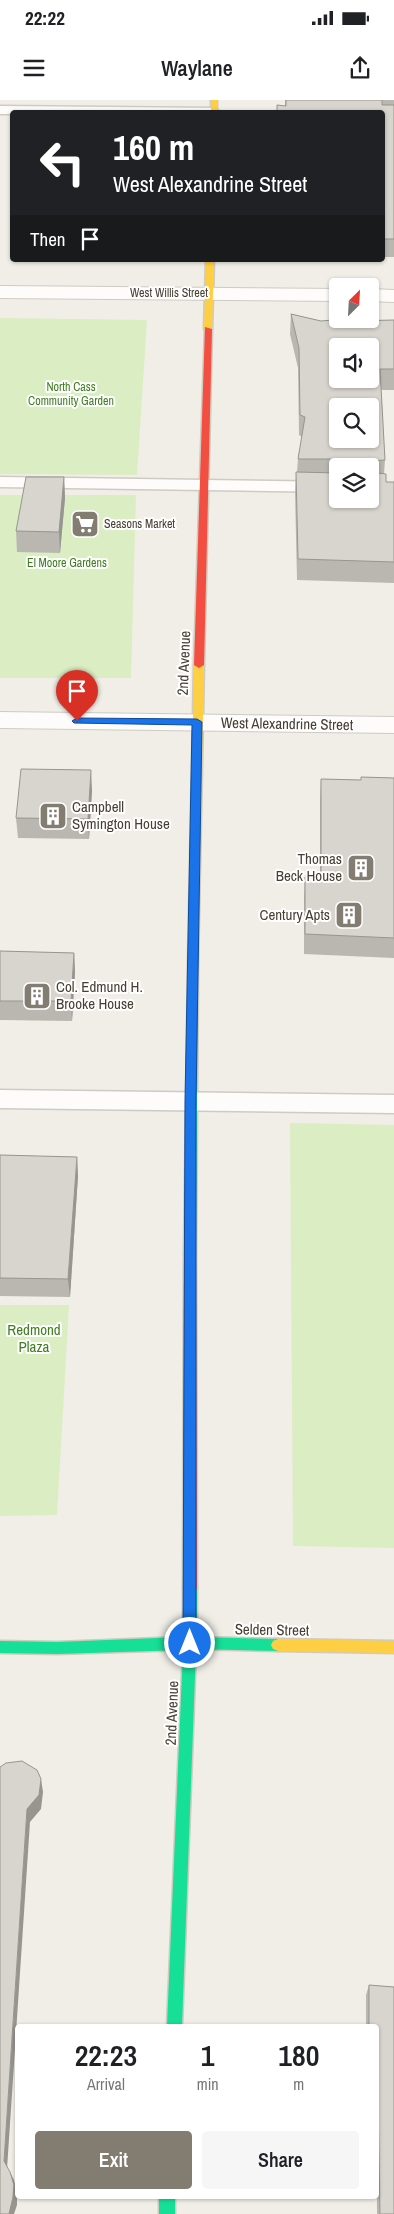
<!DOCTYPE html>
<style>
:root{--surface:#fff;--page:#f6f6f6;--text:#202124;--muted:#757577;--accent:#827c71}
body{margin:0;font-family:"Archivo Narrow",sans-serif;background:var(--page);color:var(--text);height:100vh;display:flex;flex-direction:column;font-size:19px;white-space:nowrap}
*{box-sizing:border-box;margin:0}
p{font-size:16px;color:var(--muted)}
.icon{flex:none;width:28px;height:28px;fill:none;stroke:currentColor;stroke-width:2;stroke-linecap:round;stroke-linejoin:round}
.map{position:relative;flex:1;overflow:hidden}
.side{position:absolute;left:15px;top:1924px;width:364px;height:175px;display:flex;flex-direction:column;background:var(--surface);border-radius:5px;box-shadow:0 1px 4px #0004}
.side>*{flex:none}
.guide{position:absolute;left:10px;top:10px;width:375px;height:152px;border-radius:5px;box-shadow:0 1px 4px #0004;background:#202124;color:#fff;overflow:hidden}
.needle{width:32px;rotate:24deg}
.tools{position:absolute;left:329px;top:178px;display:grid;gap:10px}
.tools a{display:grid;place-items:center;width:50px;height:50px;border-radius:5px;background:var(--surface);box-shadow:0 1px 4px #0004;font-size:25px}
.pin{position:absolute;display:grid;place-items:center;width:42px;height:42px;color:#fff;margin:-51px -21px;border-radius:50% 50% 50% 0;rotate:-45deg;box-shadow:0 0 5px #0007}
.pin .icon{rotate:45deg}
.me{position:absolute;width:55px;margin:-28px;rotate:0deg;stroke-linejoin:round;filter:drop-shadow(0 0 4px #0008)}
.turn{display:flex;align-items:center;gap:18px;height:105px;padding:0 20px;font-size:22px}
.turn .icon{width:65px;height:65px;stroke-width:2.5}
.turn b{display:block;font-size:35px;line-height:42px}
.then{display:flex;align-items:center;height:48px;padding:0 20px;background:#0003;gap:10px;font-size:19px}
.eta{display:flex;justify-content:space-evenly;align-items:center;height:85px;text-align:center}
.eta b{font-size:30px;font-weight:600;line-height:35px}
.cta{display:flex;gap:10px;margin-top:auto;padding:10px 20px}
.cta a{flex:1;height:58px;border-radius:5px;background:var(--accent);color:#fff;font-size:20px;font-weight:600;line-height:58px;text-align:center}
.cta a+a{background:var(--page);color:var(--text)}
.status{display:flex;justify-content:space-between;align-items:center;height:35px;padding:0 25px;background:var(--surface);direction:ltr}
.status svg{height:14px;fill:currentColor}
header{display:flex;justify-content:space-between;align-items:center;height:65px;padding:0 20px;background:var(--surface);font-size:22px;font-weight:600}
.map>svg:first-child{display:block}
.green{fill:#dbedc3}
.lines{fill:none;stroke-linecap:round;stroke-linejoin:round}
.lane-casing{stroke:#cecbc4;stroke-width:3}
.street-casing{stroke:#cecbc4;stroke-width:2}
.fast-casing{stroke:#d0cbbd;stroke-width:3}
.slow-casing{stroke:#d0cbbd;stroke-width:3}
.jam-casing{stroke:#d0cbbd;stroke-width:3}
.lane{fill:#fdfcfb;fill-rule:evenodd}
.street{fill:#fdfcfb;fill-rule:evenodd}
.fast{fill:#16e098;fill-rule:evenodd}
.slow{fill:#ffcf43;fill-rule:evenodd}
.jam{fill:#f24e42;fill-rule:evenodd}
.wall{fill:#bab7b1;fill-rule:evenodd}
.shaded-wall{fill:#979590}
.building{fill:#d8d5ce;stroke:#979590;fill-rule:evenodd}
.route{fill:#1a73e8;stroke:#114b97}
.labels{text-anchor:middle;stroke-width:4;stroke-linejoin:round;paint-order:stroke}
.far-street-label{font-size:12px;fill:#463f32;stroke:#fff}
.far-park-label{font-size:12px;fill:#3f7e1f;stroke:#fff}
.far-poi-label{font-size:12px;fill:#463f32;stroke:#fff;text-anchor:start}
.street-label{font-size:15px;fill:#463f32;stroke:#fff}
.poi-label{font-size:15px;fill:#463f32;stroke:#fff;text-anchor:start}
.park-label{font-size:15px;fill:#3f7e1f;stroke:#fff}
</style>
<div class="status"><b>22:22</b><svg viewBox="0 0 49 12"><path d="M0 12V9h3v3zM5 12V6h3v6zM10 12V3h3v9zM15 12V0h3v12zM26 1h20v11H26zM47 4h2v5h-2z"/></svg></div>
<header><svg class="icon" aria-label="menu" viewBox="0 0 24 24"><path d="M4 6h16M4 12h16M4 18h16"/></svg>Waylane<svg class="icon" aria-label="share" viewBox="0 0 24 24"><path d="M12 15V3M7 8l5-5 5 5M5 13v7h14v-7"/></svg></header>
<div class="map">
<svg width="394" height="2114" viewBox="0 0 394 2114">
<rect width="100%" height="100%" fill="#f0eee7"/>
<g class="green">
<polygon points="0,218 147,220 137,375 0,374"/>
<polygon points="0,395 136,395 131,578 0,578"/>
<polygon points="290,1023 394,1025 394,1448 293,1446"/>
<polygon points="0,1205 69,1205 57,1415 0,1416"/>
</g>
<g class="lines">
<defs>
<g id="lane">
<polygon points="0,6 214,8 221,12 0,14"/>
<polygon points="0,377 338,382 338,392 0,387"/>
<polygon points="0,990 394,995 394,1013 0,1008"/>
</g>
<g id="street">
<polygon points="0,186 338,189 338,201 0,198"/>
<polygon points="370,189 394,190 394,202 370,201"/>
<polygon points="0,612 394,617 394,633 0,628"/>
</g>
<g id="fast">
<polygon points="193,858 198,862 196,1154 194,1157 190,1159 186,1157 184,1154 188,862"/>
<polygon points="190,1482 195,1484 197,1488 197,1537 278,1539 283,1541 285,1545 283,1549 278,1551 196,1549 182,1926 167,1926 183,1550 57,1554 0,1553 0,1541 57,1542 183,1537 183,1488 185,1484"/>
<rect x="159" y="2096" width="16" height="18"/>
</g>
<g id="slow">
<rect x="211" y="0" width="6" height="12"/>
<polygon points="206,160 214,160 212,229 208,231 204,229"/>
<polygon points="199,562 204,565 198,862 193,866 188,862 194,565"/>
<polygon points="278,1539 394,1541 394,1553 278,1551 273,1549 271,1545 273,1541"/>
</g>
<g id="jam">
<polygon points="205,227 212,229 204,565 199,568 194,565"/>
<polygon points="190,1149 194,1151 196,1154 197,1488 195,1492 190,1494 185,1492 183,1488 184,1154 186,1151"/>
</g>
</defs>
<use href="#lane" class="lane-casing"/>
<use href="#street" class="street-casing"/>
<use href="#fast" class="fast-casing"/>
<use href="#slow" class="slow-casing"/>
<use href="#jam" class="jam-casing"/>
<use href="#lane" class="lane"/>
<use href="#street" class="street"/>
<use href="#fast" class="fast"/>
<use href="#slow" class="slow"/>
<use href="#jam" class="jam"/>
</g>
<g class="wall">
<polygon points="285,0 394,0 394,157 382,157 382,12 285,6"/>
<path d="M291,214L321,221H352L394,220V290H381L385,360L384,374L386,382H394V483L297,480L295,393L296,372H297L298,359L302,337L299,335L298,268L290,234ZM338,366H370L338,399Z"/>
<polygon points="64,377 65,398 60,453 17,452 16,431"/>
<polygon points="361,677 394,678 394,858 304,854 304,798 305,777 320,778 320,700 321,679 361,680"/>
<polygon points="92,690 89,739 18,738 16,718"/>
<polygon points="0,851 74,853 75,872 72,921 0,920"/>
<polygon points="0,1055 77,1057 78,1076 70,1197 0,1196"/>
<polygon points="369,1885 394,1887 394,2114 377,2114 376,1926 366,1926 366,1895"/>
</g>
<g class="shaded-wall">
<polygon points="64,377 65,398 60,453 59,432"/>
<polygon points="91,670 92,690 89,739 88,719"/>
<polygon points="74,853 75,872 72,921 71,901"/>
<polygon points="77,1057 78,1076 70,1197 68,1179"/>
<polygon points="41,1679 43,1692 41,1709 30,1722 7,2069 4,2061 27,1709"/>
<polygon points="10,2072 14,2080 17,2093 17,2105 14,2114 9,2114"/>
</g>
<g class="building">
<polygon points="286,0 382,0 382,5 394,5 394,139 382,139 382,12 277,12 277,5 286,6"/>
<path d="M291,214L321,221L343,219H346L352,221L394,220V269H380L385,360L370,361V368V366H340L341,361L339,359H298L305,317L300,315L299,248ZM338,246H370V279H338ZM338,306H370V339H338Z"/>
<polygon points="296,372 338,373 338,399 370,399 370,372 386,374 386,382 394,382 394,462 298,459"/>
<polygon points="26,377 64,377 59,432 16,431"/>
<polygon points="21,669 91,670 88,719 16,718"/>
<polygon points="361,677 394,678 394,838 305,834 305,777 321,778 321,679 361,680"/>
<polygon points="0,851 74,853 71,901 0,901"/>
<polygon points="0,1055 77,1057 68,1179 0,1178"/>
<polygon points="22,1661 37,1670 41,1679 39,1695 27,1709 4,2061 10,2072 14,2085 13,2097 9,2114 0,2114 0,1667 6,1663"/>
<polygon points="369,1885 394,1887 394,2114 380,2114 378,2000 376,1999 376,1926 369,1926"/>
</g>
<polygon class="route" points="77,618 197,619 202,622 196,1001 196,1543 194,1548 190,1550 185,1548 183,1543 185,1001 192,625 74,623 72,621"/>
<defs>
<symbol id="supermarket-square" viewBox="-11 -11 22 22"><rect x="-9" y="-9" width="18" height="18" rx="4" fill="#827c71" stroke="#fff"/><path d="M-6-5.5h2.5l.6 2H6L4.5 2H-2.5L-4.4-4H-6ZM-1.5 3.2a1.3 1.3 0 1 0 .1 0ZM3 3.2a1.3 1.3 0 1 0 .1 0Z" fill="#fff"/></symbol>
<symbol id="building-square" viewBox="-11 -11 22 22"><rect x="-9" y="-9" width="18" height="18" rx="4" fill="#827c71" stroke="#fff"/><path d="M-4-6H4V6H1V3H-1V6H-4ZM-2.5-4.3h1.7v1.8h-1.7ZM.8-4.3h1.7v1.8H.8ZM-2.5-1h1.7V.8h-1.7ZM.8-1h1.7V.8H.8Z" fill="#fff"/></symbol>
</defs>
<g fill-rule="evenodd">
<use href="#supermarket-square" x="69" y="408" width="32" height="32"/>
<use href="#building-square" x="37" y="700" width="32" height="32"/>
<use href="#building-square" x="345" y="752" width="32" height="32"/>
<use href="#building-square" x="333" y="799" width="32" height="32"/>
<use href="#building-square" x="21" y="880" width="32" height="32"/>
</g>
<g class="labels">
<g class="far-street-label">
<text x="169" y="197">West Willis Street</text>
</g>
<g class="far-park-label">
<text x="71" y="291">North Cass<tspan x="71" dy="14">Community Garden</tspan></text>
<text x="67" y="467">El Moore Gardens</text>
</g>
<g class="far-poi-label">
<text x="104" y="428">Seasons Market</text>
</g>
<g class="street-label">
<text transform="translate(184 563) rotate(-88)" y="5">2nd Avenue</text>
<text transform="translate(287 624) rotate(1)" y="5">West Alexandrine Street</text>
<text transform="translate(272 1530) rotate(1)" y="5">Selden Street</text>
<text transform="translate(172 1613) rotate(-88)" y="5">2nd Avenue</text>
</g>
<g class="poi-label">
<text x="72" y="712">Campbell<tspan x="72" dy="17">Symington House</tspan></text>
<text x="342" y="764" text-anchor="end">Thomas<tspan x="342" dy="17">Beck House</tspan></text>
<text x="330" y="820" text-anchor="end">Century Apts</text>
<text x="56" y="892">Col. Edmund H.<tspan x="56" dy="17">Brooke House</tspan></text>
</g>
<g class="park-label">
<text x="34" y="1235">Redmond<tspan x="34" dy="17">Plaza</tspan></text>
</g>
</g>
</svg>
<div class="tools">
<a><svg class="needle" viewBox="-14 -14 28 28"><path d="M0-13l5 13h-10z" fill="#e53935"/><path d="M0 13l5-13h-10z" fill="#757577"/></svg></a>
<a><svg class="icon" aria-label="sound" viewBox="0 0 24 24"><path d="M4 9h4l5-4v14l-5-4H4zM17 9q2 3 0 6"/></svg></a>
<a><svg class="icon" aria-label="search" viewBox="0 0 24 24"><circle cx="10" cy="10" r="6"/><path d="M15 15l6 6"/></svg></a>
<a><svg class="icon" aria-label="layers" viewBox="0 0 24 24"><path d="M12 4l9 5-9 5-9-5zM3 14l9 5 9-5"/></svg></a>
</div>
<div class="pin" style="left:77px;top:621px;background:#d93025"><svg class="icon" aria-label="arrive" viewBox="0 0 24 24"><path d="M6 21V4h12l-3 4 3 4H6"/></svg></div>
<svg class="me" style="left:190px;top:1543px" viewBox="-20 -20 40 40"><circle r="17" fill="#1a73e8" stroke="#fff" stroke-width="3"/><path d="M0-11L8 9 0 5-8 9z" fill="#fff"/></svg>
<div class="guide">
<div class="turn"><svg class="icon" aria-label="left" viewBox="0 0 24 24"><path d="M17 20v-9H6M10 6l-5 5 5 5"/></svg><div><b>160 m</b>West Alexandrine Street</div></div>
<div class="then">Then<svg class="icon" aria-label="arrive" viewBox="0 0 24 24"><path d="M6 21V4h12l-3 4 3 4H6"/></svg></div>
</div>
<section class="side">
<div class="eta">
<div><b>22:23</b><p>Arrival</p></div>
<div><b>1</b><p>min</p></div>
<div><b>180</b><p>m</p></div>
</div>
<div class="cta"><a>Exit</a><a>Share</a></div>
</section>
</div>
